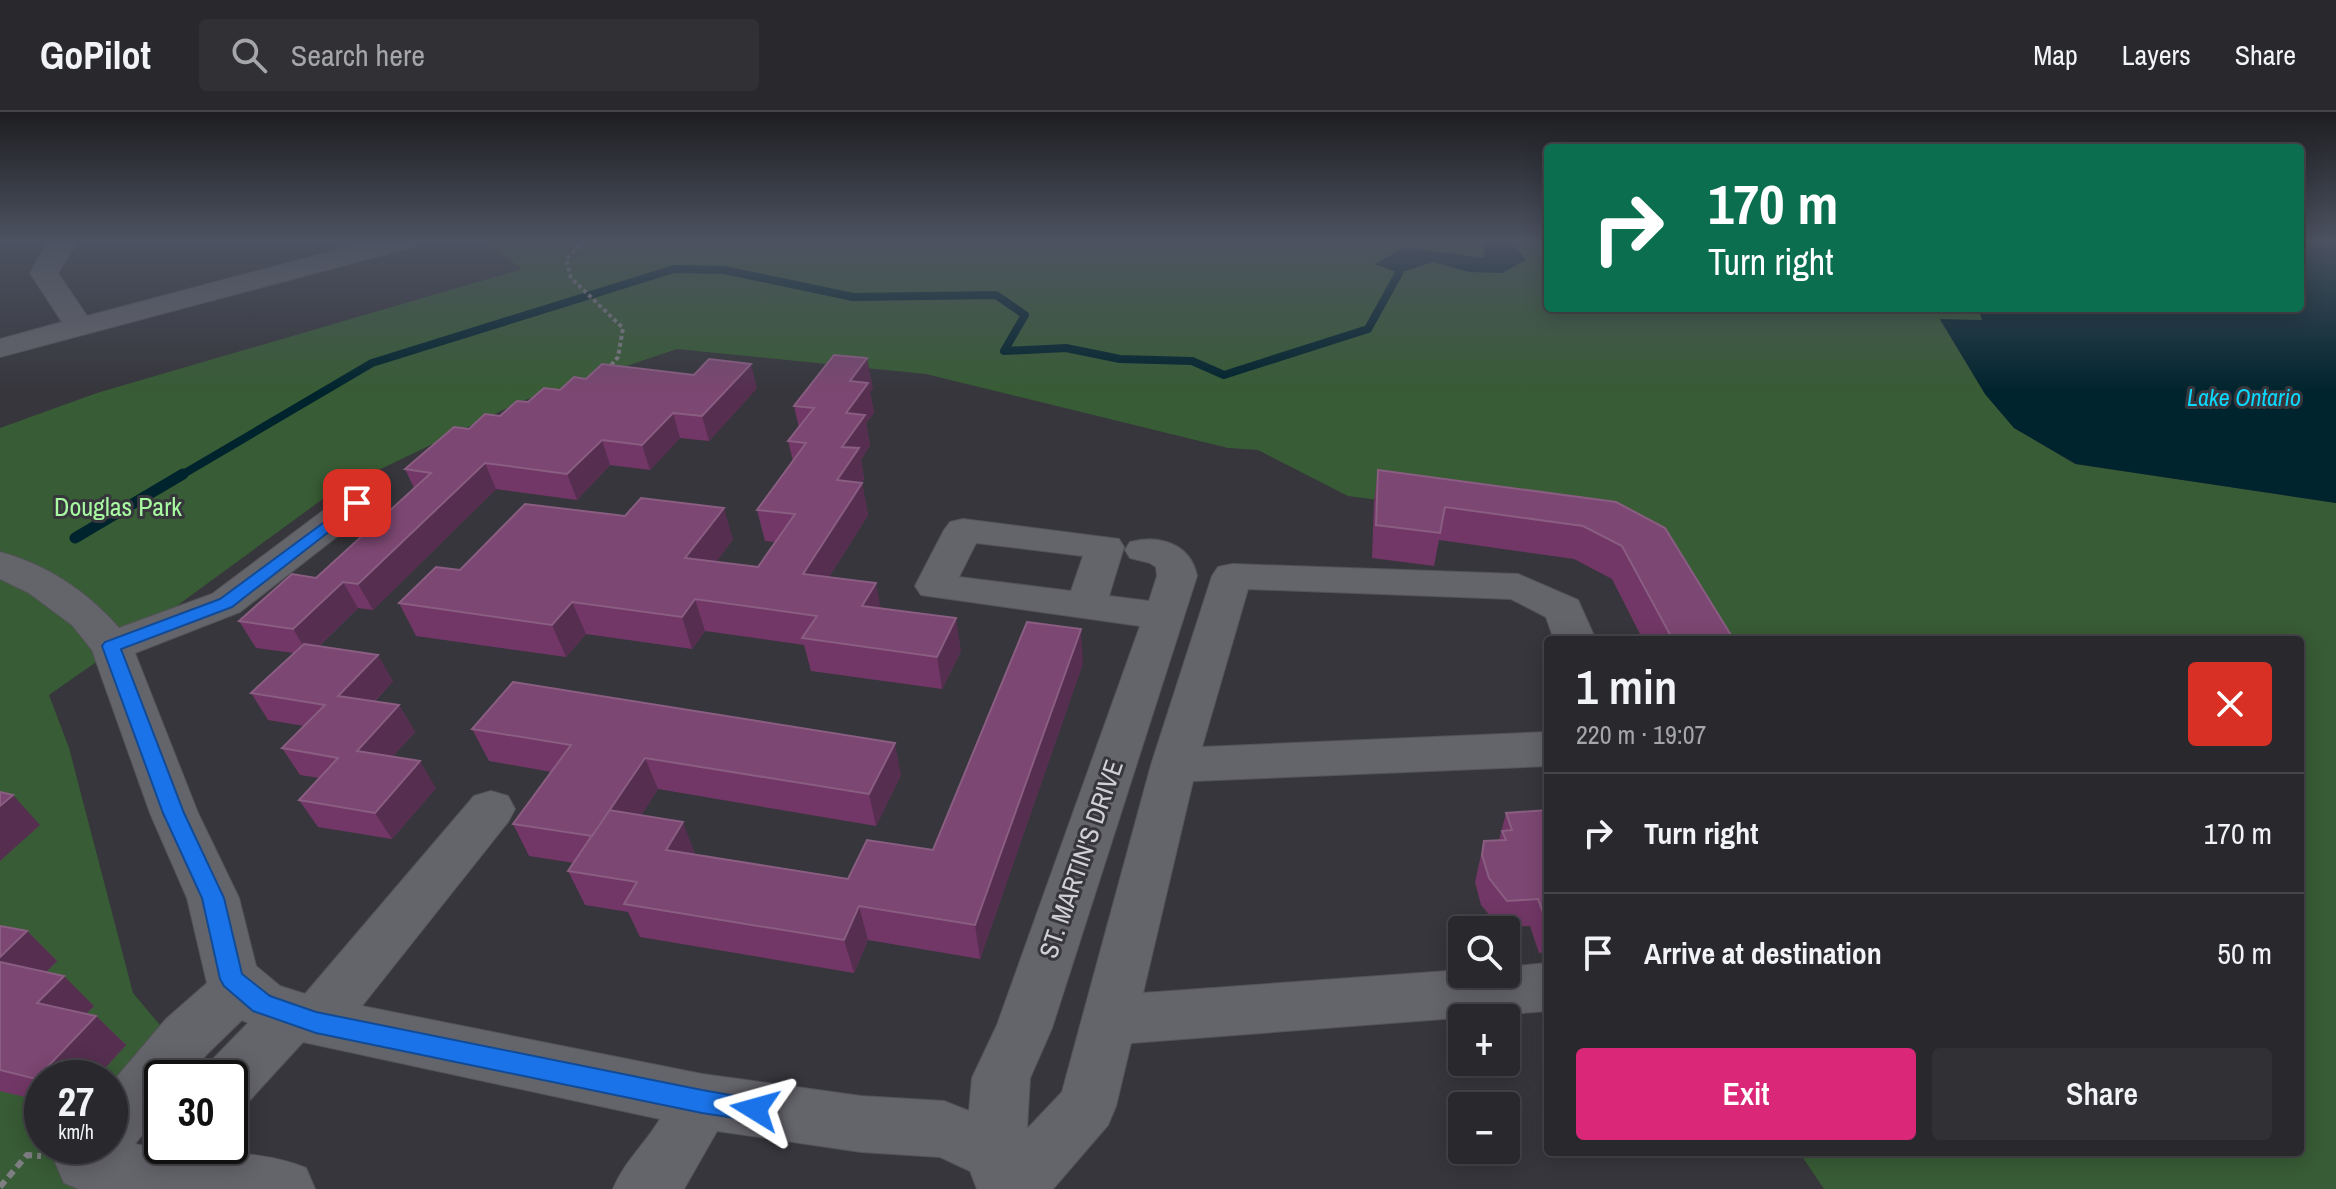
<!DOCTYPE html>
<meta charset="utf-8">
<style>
:root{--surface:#28282d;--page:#303035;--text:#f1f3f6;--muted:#a5a6aa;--line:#444449;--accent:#db2777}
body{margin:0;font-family:"Archivo Narrow",sans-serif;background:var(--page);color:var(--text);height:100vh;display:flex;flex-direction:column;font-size:30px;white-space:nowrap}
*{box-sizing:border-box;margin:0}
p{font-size:26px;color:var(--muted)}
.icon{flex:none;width:44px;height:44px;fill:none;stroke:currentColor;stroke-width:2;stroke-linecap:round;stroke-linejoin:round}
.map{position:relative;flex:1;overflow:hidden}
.sheet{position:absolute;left:1544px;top:524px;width:760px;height:520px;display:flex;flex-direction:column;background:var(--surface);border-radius:8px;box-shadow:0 4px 20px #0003,0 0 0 2px var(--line)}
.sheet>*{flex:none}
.hud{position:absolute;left:1544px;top:32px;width:760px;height:168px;border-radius:8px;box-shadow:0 4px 20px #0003,0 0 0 2px var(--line);background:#0b6e4f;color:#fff;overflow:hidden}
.controls{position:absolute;left:1448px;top:804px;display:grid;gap:16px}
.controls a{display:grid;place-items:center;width:72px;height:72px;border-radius:8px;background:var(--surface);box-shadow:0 4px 20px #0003,0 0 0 2px var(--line);font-size:40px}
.speed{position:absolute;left:24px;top:948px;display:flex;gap:16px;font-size:40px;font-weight:700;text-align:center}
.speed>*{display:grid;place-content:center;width:104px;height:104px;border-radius:50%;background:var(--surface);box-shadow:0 4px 20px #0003,0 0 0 2px var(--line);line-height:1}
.speed small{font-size:20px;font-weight:400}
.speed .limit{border:4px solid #111;border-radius:12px;background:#fff;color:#111}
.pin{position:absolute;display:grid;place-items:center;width:68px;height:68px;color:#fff;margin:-34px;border-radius:16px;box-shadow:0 4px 12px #0006}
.me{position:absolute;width:88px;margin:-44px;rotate:278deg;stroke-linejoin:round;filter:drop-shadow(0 0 6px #0008)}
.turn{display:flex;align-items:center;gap:28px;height:168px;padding:0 32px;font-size:36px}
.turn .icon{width:104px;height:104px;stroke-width:2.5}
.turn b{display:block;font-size:56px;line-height:68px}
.round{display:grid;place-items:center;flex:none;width:84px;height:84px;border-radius:8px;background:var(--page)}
.head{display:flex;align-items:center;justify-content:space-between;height:136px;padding:0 32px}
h1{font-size:48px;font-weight:600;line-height:60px}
.action{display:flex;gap:16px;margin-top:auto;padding:16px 32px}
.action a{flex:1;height:92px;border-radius:8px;background:var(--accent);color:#fff;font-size:32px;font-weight:600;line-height:92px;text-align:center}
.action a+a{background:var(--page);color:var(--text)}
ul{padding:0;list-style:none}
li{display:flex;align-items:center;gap:24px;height:120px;padding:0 32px;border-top:2px solid var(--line)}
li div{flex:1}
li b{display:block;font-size:30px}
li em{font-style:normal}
header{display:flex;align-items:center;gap:48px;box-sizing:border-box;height:112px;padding:0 40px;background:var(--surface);border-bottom:2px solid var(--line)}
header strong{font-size:38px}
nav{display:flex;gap:44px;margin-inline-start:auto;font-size:28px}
.search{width:560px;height:72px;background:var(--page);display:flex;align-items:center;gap:20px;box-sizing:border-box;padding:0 28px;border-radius:8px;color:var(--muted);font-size:30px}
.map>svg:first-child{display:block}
.green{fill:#385c35;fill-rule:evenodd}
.water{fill:#00242d}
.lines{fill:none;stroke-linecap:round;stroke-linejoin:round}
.stream-far1{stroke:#00242d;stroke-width:8}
.stream{stroke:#00242d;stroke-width:11}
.minor-casing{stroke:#535358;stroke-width:2}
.path-far1{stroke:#7e7e83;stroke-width:4;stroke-dasharray:4 3;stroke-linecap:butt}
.path{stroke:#7e7e83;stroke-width:6;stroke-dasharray:8 5;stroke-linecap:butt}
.minor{fill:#64646b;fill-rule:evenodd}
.wall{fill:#723766}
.shaded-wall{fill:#562f50}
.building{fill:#7c4772;stroke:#8a5d82;stroke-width:2}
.route{fill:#1a73e8;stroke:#114b97;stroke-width:2}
.labels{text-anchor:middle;stroke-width:6;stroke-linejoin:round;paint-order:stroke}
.far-water-label{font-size:24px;font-style:italic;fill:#0cd8fc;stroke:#36363c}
.park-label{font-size:26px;fill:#a8faa1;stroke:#36363c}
.street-label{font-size:26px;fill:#d1d1d5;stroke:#36363c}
</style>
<header>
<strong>GoPilot</strong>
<div class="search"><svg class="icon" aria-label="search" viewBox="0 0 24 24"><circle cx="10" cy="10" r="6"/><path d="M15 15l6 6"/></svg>Search here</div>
<nav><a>Map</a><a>Layers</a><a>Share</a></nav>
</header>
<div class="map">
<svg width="2336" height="1077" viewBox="0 0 2336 1077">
<rect width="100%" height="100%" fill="#36363c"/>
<path class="green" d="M483,129H1548V196H1978L1983,208H1940L1985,282L2014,316L2075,352L2336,391V1077H1824L1799,1040H2300V528H1719L1637,422L1348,384L1258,338L1228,336L926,262L677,237L522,289L331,381L178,493L49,583L69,636L133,881L191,950L162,966L84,1077H0V316L97,281L522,157ZM42,966H110V1034H42Z"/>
<g class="water">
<polygon points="1485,129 1512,129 1526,148 1502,161 1469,160 1433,150 1399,161 1375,152 1405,135 1483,146"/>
<polygon points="2300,129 2336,129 2336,391 2076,352 2014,316 1985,282 1940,207 1982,208 1978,196 2300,196"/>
</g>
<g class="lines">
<polyline class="stream-far1" points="180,364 372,251 674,157 724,158 853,185 996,183 1025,203 1004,239 1066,236 1120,247 1192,249 1224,263 1368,217 1399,161"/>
<polyline class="stream" points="75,426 183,362"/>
<defs>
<g id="minor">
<polygon points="48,129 78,129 58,161 87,204 371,129 416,129 413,135 0,245 0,227 62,210 30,161"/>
<path d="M357,380L370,383L375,391L370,399L240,500L135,541L198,701L239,786L256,854L280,874L305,882L474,684L491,679L508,684L515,697L508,710L362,894L702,962L861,984L944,989L969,999L972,966L997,913L1140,514L921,483L915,474L944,418L950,410L963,407L1119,427L1124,435L1109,484L1149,489L1157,464L1156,455L1150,451L1130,446L1125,438L1130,430C1159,422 1191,432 1197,464L1052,916L1030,966L1027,1017L1062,980L1151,653L1212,464L1218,455L1232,452L1518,462L1578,488L1596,528H1554L1546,505L1511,487L1248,477L1202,635L1548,620V654L1193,669L1143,881L1462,858V862H1506V855L1548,851V899L1131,931L1116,994L1108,1013L1053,1077H977L970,1059L940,1045L861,1040L717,1019L684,1077H613C624,1050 645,1032 660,1007L303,930L250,988L230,996V966H202L210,950L248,911L242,908L206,943L187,966H162V998L135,1032C191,1044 253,1034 306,1056L315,1077H79L64,1071L55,1050L61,1034H110V973L166,907L207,871L187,786L150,701L92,538L72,513L29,481L0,467V440C46,452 88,480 119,516L212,482L344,383ZM976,431L1083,444L1071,479L959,465Z"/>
</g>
</defs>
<use href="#minor" class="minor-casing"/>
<polyline class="path-far1" points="585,129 566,147 571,166 623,216 618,245 608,257"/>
<polyline class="path" points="0,1075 27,1043 41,1044"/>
<use href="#minor" class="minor"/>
</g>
<g class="wall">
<polygon points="586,267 757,276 709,329 680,326 650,358 610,353 577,388 496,377 373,498 358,496 319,534 393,569 375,589 399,593 415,620 393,644 436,676 392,727 318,715 299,688 319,666 300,663 282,636 304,614 268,608 251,581 294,541 256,536 239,509 316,466 414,376 405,357 469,317 500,304 528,290"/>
<polygon points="873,276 870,280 874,301 866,311 870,333 861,348 864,367 862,371 868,403 829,465 881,496 961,539 942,577 811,559 804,533 705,519 692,537 586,522 566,545 416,524 399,491 460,458 733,427 716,450 758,455 775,430 765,429 757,398 793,349 788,329 799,316 794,294"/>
<polygon points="1378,358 1616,390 1734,528 1643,528 1612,467 1574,447 1439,428 1434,454 1372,446 1374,390"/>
<polygon points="1083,551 980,847 868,828 854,861 640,825 628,800 585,793 568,759 574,751 529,744 513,712 552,660 489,649 472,617 901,663 876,714 658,677 641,703 696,743 848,767 933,738"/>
<polygon points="1548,698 1548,840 1539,841 1530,814 1499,815 1481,793 1475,770 1484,729 1499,728 1506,701"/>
<polygon points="0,814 27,819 57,849 46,860 94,894 86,902 96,904 126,933 96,966 42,966 42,989 0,979"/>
</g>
<g class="shaded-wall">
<polygon points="867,246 873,276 870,280 874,301 866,311 870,333 861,348 864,367 843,400 837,368 850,269"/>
<polygon points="751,252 757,276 709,329 702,304"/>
<polygon points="673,301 680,326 650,358 642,333"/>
<polygon points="602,328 610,353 577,388 567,362"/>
<polygon points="485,351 496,377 373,498 358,472"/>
<polygon points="862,371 868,403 811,494 803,462"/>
<polygon points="724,396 733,427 695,478 685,446"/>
<polygon points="343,470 358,496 309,543 293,517"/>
<polygon points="876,471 882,503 862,494"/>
<polygon points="695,487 705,519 692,537 682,505"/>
<polygon points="572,490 586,522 566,545 552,513"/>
<polygon points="956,506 961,539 942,577 937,545"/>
<polygon points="1081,517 1083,551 980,847 975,813"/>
<polygon points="378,543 393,569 354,610 338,584"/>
<polygon points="399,593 415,620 374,665 357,639"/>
<polygon points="895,631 901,663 876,714 869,682"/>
<polygon points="645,646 658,677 608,756 593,724"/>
<polygon points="420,649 436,676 392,727 375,701"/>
<polygon points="13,683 40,713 0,749 0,694"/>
<polygon points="683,710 696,744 666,738"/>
<polygon points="859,794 868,828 854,861 844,828"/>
<polygon points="27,819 57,849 27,879 0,853 0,845"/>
<polygon points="64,864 94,894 68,920 37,891"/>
<polygon points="96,904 126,933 96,966 42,966 42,972 36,967"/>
</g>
<g class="building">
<polygon points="834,243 867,246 850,269 868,271 846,301 865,303 842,335 859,336 837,368 862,371 803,462 876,471 862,494 956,506 937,545 802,526 817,504 695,487 682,505 572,490 552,513 399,491 436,455 460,458 525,392 625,404 641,386 724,396 685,446 758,455 795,402 757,398 806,331 788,329 814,296 794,294"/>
<polygon points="709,247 751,252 702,304 673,301 642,333 602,328 567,362 485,351 358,472 343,470 293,517 239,509 292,462 316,466 431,361 405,357 454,315 469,317 485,302 500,304 517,289 528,290 544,276 560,278 574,265 586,267 602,252 694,263"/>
<polygon points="1378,358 1616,390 1665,416 1734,528 1673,528 1622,434 1583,414 1445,395 1440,421 1376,413"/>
<polygon points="1027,510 1081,517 975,813 859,794 844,828 624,792 637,770 568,759 609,698 683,710 666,738 848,767 867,728 933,738"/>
<polygon points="304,532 378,543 338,584 399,593 357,639 420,649 375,701 299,688 338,646 282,636 325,593 251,581"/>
<polygon points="513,570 895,631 869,682 645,646 592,724 513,712 571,633 472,617"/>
<polygon points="0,680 13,683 0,694"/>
<polygon points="1548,698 1548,814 1538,787 1507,789 1489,766 1482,743 1484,729 1506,728 1502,719 1512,718 1506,701"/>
<polygon points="0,814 27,819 0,845"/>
<polygon points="0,850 64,864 37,891 96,904 36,967 0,958"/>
</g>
<linearGradient id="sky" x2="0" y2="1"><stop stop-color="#1e1e21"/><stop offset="0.46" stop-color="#4c5261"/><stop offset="1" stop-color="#4c5261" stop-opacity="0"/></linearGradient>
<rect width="2336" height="280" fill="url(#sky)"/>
<polygon class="route" points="357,386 365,391 362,394 232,495 121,537 184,701 224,786 242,862 270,884 316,900 702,978 764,989 768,997 764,1005 755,1009 702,1001 316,921 253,899 224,874 220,867 202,786 163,701 102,534 105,530 220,487"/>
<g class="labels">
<g class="far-water-label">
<text x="2244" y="294">Lake Ontario</text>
</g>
<g class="park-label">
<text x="118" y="404">Douglas Park</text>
</g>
<g class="street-label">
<text transform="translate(1081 747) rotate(-71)" y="9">ST. MARTIN'S DRIVE</text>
</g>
</g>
</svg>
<div class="controls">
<a><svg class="icon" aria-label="search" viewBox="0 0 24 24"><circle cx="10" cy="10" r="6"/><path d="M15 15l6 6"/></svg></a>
<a>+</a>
<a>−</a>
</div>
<div class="speed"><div>27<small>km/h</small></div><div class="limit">30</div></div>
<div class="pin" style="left:357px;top:391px;background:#d93025"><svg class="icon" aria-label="arrive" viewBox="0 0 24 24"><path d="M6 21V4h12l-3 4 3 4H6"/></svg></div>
<svg class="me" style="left:755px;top:997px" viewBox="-20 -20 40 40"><path d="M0-17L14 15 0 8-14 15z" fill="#1a73e8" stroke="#fff" stroke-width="4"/></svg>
<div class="hud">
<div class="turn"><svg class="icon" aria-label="right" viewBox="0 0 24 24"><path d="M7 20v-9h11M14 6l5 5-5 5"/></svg><div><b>170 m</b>Turn right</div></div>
</div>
<section class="sheet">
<div class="head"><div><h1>1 min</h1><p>220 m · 19:07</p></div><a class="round" style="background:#d93025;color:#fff"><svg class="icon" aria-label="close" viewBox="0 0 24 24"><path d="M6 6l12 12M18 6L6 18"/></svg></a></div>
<ul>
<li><svg class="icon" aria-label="right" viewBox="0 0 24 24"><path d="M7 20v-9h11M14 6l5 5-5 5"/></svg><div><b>Turn right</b></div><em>170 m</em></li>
<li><svg class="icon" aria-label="arrive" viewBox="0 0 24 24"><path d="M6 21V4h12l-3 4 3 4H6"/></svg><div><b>Arrive at destination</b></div><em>50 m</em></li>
</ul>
<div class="action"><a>Exit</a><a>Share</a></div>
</section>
</div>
